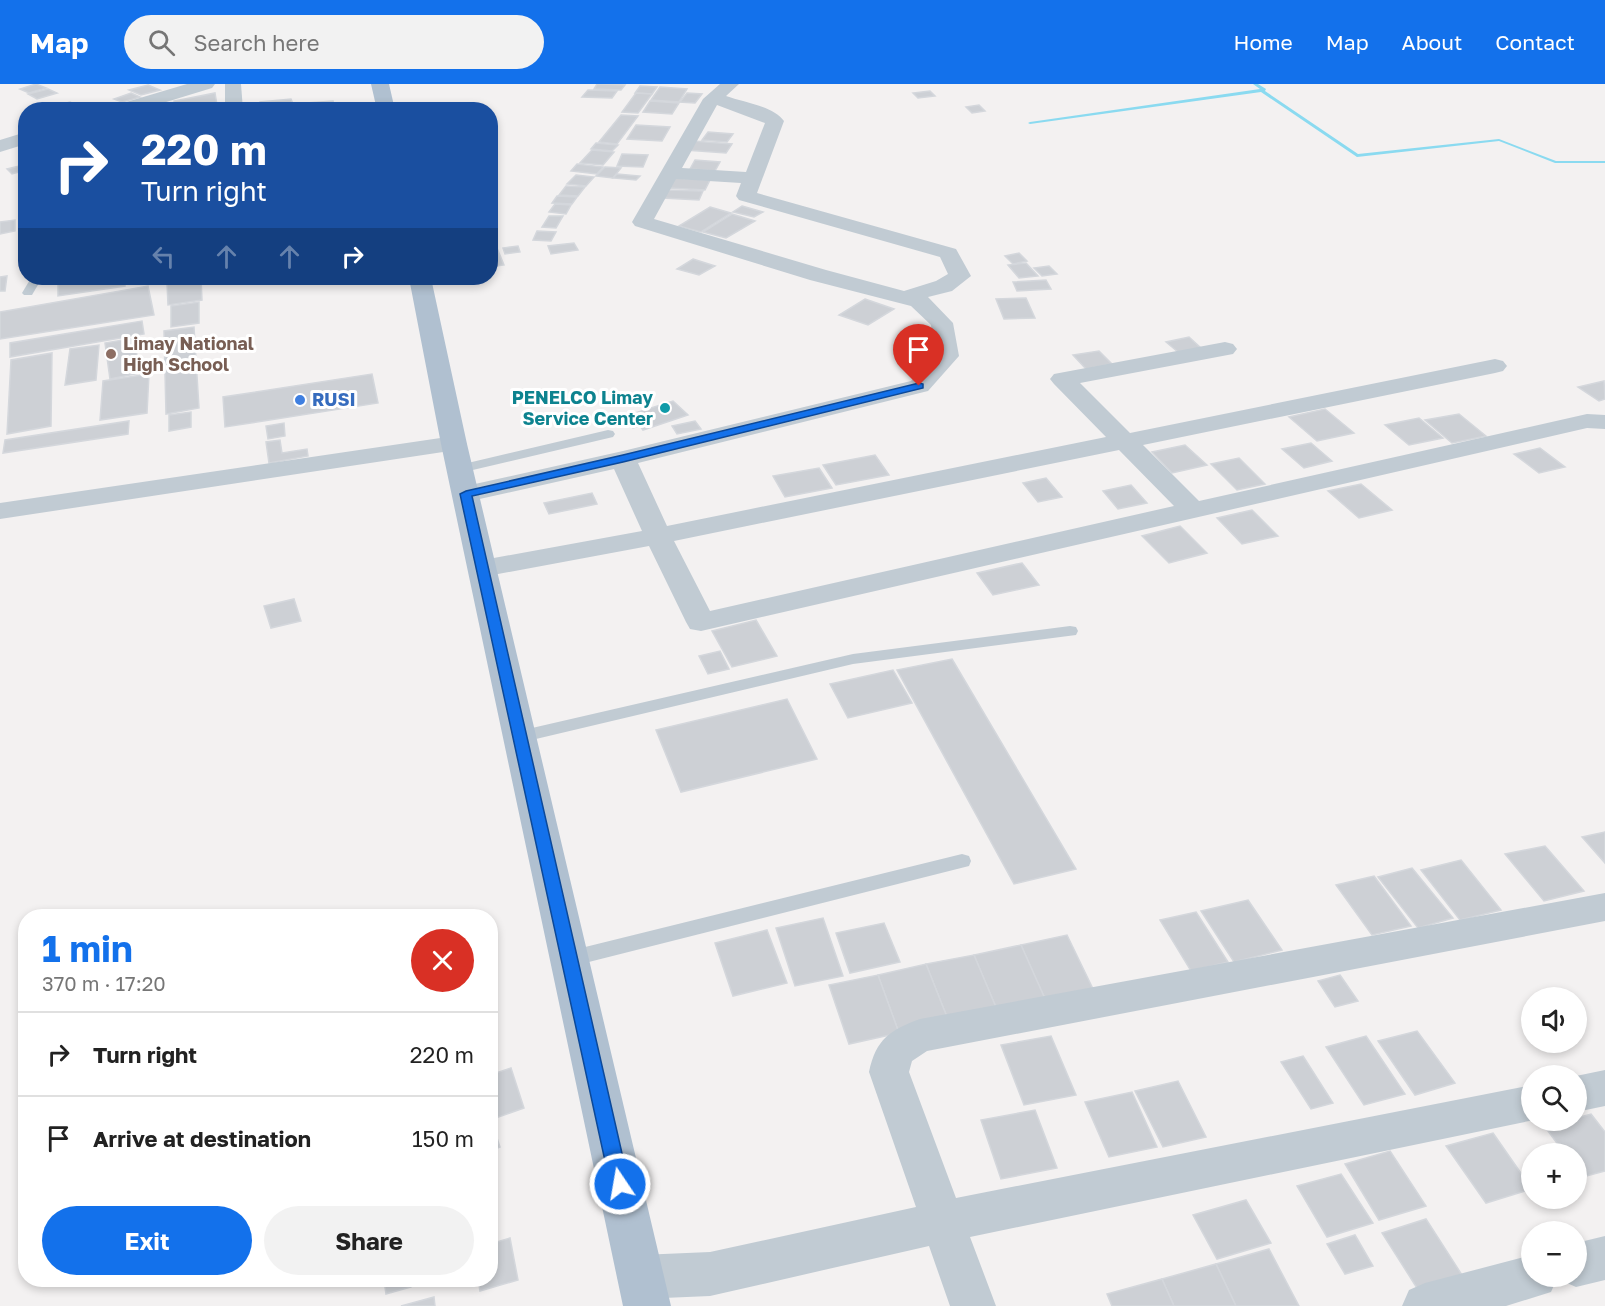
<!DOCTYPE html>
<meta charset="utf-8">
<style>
:root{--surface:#fff;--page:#f2f2f2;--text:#222;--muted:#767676;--line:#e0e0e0;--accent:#1371eb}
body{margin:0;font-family:"Golos Text",sans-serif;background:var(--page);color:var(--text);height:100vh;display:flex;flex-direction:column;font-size:22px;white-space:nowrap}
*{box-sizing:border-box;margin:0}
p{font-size:20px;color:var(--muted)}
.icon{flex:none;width:33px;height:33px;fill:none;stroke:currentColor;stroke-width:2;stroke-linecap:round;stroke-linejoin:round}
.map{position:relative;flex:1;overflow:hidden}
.panel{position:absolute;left:18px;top:825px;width:480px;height:378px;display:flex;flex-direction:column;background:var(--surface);border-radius:24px;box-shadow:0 3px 9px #0003}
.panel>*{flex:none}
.guide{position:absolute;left:18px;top:18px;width:480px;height:183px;border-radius:24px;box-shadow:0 3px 9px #0003;background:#1a4fa0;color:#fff;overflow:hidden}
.fabs{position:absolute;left:1521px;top:903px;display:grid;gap:12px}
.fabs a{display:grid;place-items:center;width:66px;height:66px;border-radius:50%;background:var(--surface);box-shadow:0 3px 9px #0003;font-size:30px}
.pin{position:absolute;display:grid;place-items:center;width:51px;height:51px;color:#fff;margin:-62px -26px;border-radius:50% 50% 50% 0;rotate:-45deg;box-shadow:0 0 6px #0007}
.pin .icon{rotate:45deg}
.me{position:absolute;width:66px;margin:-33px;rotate:348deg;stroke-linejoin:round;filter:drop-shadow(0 0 4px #0008)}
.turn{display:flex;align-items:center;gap:21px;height:126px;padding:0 24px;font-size:27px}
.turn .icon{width:78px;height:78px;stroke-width:2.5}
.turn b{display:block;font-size:42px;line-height:51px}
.lanes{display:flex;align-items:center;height:57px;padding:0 24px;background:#0003;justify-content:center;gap:30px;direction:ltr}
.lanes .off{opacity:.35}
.round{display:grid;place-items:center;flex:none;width:63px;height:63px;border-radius:32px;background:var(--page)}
.headline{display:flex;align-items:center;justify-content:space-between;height:102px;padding:0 24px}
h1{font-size:36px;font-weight:700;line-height:45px;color:var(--accent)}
.button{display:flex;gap:12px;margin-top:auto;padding:12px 24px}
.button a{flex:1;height:69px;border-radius:36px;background:var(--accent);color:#fff;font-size:24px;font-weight:700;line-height:69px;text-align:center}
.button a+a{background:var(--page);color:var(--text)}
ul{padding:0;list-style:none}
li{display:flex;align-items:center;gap:18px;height:84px;padding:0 24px;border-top:2px solid var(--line)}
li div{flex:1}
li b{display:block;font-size:22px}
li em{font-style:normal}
header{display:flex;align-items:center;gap:36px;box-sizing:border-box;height:84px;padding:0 30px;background:var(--accent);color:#fff}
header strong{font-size:28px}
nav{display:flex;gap:33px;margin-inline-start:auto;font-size:21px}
.search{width:420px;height:54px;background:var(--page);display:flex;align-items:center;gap:15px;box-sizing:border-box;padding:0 21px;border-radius:33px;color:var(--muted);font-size:22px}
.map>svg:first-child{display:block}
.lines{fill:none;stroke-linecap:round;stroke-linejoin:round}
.stream{fill:#8adaf0;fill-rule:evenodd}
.building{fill:#cdd0d5;stroke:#d4d7dc;stroke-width:1.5}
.service{fill:#c1cbd3;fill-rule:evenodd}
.minor{fill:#c1cbd3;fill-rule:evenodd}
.tertiary{fill:#c1cbd3;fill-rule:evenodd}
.primary{fill:#b0c0d0;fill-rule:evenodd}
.route{fill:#1371eb;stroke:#0c4999;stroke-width:1.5}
.education-dot{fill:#8d6e63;stroke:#fff;stroke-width:2}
.shop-dot{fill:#3f7fe0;stroke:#fff;stroke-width:2}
.culture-dot{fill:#0f9aa8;stroke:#fff;stroke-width:2}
.labels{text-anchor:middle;stroke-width:6;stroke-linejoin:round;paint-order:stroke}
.far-education-label{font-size:18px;font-weight:bold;fill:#785e54;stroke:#fff;text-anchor:start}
.far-culture-label{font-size:18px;font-weight:bold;fill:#0d838f;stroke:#fff;text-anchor:end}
.far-shop-label{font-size:18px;font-weight:bold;fill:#366cbe;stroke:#fff;text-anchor:start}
</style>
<header>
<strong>Map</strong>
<div class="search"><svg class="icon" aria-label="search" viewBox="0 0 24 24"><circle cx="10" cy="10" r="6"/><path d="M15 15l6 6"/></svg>Search here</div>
<nav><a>Home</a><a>Map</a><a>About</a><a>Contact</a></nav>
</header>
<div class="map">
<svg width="1605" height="1222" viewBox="0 0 1605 1222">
<rect width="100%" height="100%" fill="#f3f1f1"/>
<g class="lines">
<polygon class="stream" points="1253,0 1258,0 1266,5 1265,7 1358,70 1499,55 1556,77 1605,77 1605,79 1555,79 1499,57 1357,73 1261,8 1030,40 1028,39 1030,38 1260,5"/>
</g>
<g class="building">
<polygon points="36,0 46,4 29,9 20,5"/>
<polygon points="597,0 602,0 625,1 621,6 594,5"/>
<polygon points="148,1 160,6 141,11 129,6"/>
<polygon points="640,2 657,3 652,10 635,9"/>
<polygon points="660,3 687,5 679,18 651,16"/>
<polygon points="48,5 57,9 37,15 28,10"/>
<polygon points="588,6 617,7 612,14 582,13"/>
<polygon points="930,7 935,12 918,14 913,9"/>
<polygon points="131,9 140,13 122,18 114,15"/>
<polygon points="215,9 217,21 175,26 174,17"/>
<polygon points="636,9 652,10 638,29 622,28"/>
<polygon points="687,9 702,10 695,19 680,18"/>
<polygon points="291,15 293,20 261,24 260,18"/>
<polygon points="333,17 335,26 297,26 308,24 307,19"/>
<polygon points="650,17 679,19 672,30 643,28"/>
<polygon points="70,18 82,25 54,26 50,23"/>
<polygon points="979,21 985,27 972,29 966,23"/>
<polygon points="621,31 638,32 617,60 599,58"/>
<polygon points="636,41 670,43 662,57 627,55"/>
<polygon points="708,48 733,50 727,58 702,56"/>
<polygon points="693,57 732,60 726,69 686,66"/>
<polygon points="596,59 618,61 612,67 591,65"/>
<polygon points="592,66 614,68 603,81 580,79"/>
<polygon points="622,70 648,71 643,83 617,82"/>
<polygon points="695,76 720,78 715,87 690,85"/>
<polygon points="577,80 603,83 597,90 571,87"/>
<polygon points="23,81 26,86 12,90 7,85"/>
<polygon points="605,83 621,84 613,94 596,92"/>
<polygon points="617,90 640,92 636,96 613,94"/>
<polygon points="576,91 594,93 586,102 567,100"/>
<polygon points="674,94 710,96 705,106 668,104"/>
<polygon points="566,102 585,103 578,112 559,111"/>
<polygon points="667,106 703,107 699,116 663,114"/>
<polygon points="557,112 577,113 572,120 552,119"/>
<polygon points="555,120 571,121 566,130 549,128"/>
<polygon points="742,122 763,128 754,133 733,128"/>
<polygon points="710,123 731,129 701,148 679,142"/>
<polygon points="732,130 755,137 726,154 703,148"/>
<polygon points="549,132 563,132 556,144 542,143"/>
<polygon points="15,136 15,147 0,150 0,138"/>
<polygon points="537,147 556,148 551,157 533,156"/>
<polygon points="574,159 578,166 551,170 548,162"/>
<polygon points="518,162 520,168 505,170 503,164"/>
<polygon points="497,164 504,181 490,183 490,165"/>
<polygon points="1019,169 1027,177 1013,180 1005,172"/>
<polygon points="693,175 715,182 699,191 677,185"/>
<polygon points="1026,179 1038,192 1019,194 1008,181"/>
<polygon points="1049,182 1057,190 1042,192 1034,184"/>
<polygon points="7,192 5,207 0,207 0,193"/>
<polygon points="75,194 125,194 125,202 58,212 58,196"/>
<polygon points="201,194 202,216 168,221 167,199"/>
<polygon points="1046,196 1051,205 1017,207 1013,198"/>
<polygon points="148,202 154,231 0,255 0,228"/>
<polygon points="1026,214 1035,234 1004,235 996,215"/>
<polygon points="865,215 894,225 868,241 839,231"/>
<polygon points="199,218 199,239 171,243 171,222"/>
<polygon points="142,237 144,250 10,273 10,259"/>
<polygon points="194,243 199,324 166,330 164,247"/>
<polygon points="1189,253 1201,264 1178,268 1166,258"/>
<polygon points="134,254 140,289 110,295 105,259"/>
<polygon points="99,261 96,296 65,301 70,265"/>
<polygon points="1099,267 1112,280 1086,285 1073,271"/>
<polygon points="52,269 51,342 7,350 11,276"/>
<polygon points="149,290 147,329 100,336 103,297"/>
<polygon points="372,290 378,319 225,343 223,313"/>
<polygon points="1604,297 1605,315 1599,317 1578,303"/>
<polygon points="673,317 688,331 643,346 640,342 633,344 622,333"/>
<polygon points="1325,325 1354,349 1317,357 1289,333"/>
<polygon points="191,328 191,343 169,347 169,331"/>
<polygon points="1459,330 1486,352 1452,359 1425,336"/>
<polygon points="1419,334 1443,354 1409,361 1385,341"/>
<polygon points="129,337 128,350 3,369 5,356"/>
<polygon points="695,337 701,345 677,350 672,342"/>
<polygon points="284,339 285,352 268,355 266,342"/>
<polygon points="280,356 282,369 307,365 308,372 269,379 266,358"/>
<polygon points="1311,359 1332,377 1304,384 1282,365"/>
<polygon points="1185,361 1207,381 1172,389 1152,368"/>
<polygon points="1540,364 1565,383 1539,389 1514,370"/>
<polygon points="875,371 889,391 836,401 823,381"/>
<polygon points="1239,374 1265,400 1237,406 1211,380"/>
<polygon points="819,384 832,404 785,413 773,392"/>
<polygon points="1046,394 1062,413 1038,418 1023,399"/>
<polygon points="1361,400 1392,426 1359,434 1328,407"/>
<polygon points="1131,401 1147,419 1118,425 1103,407"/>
<polygon points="592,409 597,420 549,430 544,419"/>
<polygon points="1252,426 1278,452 1242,460 1217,434"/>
<polygon points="1180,442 1207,469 1169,479 1142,452"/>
<polygon points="1022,479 1039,501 993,511 977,489"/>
<polygon points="294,515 301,537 271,544 264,522"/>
<polygon points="756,536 777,572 732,583 712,547"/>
<polygon points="720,567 729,585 708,590 699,572"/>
<polygon points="952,575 1076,785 1014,800 897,586"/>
<polygon points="893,586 912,619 848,634 830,600"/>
<polygon points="787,615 817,675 681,708 656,646"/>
<polygon points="1605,748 1605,779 1582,753"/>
<polygon points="1545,762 1584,807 1544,817 1505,770"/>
<polygon points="1461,776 1501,826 1460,836 1421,786"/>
<polygon points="1412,784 1453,834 1418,844 1378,793"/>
<polygon points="1374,792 1411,842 1372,851 1336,801"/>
<polygon points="1248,816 1282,866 1234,878 1201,827"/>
<polygon points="1196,828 1228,878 1191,887 1160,836"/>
<polygon points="823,834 843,892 795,902 776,844"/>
<polygon points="884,839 900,878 850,889 836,849"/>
<polygon points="767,846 787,899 733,912 715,859"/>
<polygon points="1067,851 1094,907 1046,917 1021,861"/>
<polygon points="1021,861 1046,917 998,928 974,871"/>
<polygon points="974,871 998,928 949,938 926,880"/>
<polygon points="926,880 949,938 899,949 878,891"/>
<polygon points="878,891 899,949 849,960 829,901"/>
<polygon points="1340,891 1358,917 1335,923 1318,897"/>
<polygon points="1417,947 1455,999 1415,1011 1378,957"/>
<polygon points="1051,952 1076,1011 1024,1021 1001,961"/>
<polygon points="1366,952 1405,1010 1364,1021 1326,963"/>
<polygon points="1303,972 1333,1019 1311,1025 1281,978"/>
<polygon points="511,984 524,1024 490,1036 490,991"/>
<polygon points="1178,997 1206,1053 1163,1063 1135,1007"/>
<polygon points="1132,1008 1157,1063 1109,1073 1085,1018"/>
<polygon points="1035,1026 1057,1084 1001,1095 981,1036"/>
<polygon points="1591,1030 1605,1048 1605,1087 1583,1093 1576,1085 1576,1070 1565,1070 1545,1043 1576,1036 1576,1034"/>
<polygon points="494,1045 500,1063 490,1067 490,1046"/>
<polygon points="1493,1049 1532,1105 1486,1119 1446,1062"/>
<polygon points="1390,1067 1426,1122 1379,1136 1345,1080"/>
<polygon points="490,1089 496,1118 490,1120"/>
<polygon points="1341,1090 1373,1139 1327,1153 1297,1102"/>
<polygon points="1246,1116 1271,1159 1217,1175 1193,1131"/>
<polygon points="1426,1135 1462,1191 1417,1204 1382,1149"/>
<polygon points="1355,1151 1373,1182 1345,1190 1327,1160"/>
<polygon points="510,1154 518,1196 480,1207 478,1196 490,1196 490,1160"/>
<polygon points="1269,1165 1299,1222 1236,1222 1216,1180"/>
<polygon points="1216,1180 1236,1222 1174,1222 1162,1195"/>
<polygon points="1162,1195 1174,1222 1112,1222 1107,1210"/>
<polygon points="384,1196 410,1196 411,1203 386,1210"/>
<polygon points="434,1213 435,1222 401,1222"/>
</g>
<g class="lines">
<g class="service">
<polygon points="31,194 42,194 32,211 24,211 22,209"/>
<polygon points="608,346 613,347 615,350 613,353 460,389 453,385 455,382"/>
<polygon points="1070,542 1076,543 1078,547 1076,551 853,580 519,659 513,657 510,653 513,649 519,647 853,570"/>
<polygon points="962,770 969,772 971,777 969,782 569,883 562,881 559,875 562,869 569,867"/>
</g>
<g class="minor">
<polygon points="225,0 241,0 243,26 225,26"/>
<path d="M720,0H739L726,12C743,18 773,22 784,37L757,109L956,165L971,192L952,207L928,213L953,239L959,272L928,307L638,379L667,442L1106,353L1054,300L1050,295L1054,290L1225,258L1233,260L1237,265L1233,270L1080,299L1130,349L1495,275L1503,277L1507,282L1503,287L1495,289L1143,361L1199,417L1587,330L1605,331V345L1587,344L701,547L690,545L686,538L649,462L482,493L472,490L468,484L472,478L642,447L614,385L466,418L457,416L453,410L457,404L623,367L911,297L935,271L931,241L911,222L810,196L635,142L632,138L703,15ZM717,21L765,39L746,88L682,84ZM676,95L741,99L736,112L739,116L940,173L948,190L936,197L904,207L826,186L654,135ZM1119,366L1174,422L710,527L674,457Z"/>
<polygon points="454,352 463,355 467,360 463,365 0,435 0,419"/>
<path d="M1605,809V837L927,967L912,977L909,988L956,1114L1532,1001V1036H1534L970,1153L996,1222H950L929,1162L710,1212L640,1215L624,1209L617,1193L624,1177L640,1171L710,1168L916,1123L869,988C876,955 890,946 920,935Z"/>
<polygon points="1605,986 1605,1022 1576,1028 1576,992"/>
<polygon points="1605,1152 1605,1196 1576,1203 1560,1196 1558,1192 1576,1192 1576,1159"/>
<polygon points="1532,1171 1532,1192 1558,1192 1551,1208 1506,1222 1402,1222 1409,1206 1425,1199"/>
</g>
<g class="tertiary">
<polygon points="187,0 215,0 212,4 140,26 110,26 113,22"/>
<polygon points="26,48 26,60 0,68 0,56"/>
</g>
<g class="primary">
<polygon points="371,0 389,0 395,26 377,26"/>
<polygon points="409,194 431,194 467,360 671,1222 623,1222 441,360"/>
</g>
</g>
<polygon class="route" points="919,299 923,300 923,304 623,378 472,412 629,1100 626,1106 620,1108 613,1106 610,1100 460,410 466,407 623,371"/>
<circle class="education-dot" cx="111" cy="270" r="6"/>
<circle class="shop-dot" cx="300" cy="316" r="6"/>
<circle class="culture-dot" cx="665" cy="324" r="6"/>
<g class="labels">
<g class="far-education-label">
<text x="123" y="266">Limay National<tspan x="123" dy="21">High School</tspan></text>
</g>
<g class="far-culture-label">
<text x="653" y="320">PENELCO Limay<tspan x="653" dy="21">Service Center</tspan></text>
</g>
<g class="far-shop-label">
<text x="312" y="322">RUSI</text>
</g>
</g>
</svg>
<div class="fabs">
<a><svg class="icon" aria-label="sound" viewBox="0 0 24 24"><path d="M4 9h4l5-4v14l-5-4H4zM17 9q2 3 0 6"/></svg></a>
<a><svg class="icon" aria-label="search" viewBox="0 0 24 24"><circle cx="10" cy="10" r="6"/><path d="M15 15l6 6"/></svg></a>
<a>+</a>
<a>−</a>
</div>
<div class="pin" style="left:919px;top:302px;background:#d93025"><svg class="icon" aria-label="arrive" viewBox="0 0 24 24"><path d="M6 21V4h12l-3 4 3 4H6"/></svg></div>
<svg class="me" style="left:620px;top:1100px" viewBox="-20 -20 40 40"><circle r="17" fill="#1371eb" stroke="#fff" stroke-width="3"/><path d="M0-11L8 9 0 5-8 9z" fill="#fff"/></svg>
<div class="guide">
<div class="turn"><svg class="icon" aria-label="right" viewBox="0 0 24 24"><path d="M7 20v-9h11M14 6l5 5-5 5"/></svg><div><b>220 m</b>Turn right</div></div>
<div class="lanes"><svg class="icon off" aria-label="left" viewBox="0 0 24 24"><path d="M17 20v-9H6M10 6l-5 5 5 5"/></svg><svg class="icon off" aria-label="ahead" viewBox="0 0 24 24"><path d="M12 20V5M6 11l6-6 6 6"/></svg><svg class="icon off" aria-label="ahead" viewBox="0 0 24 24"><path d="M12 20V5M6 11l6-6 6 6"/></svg><svg class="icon" aria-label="right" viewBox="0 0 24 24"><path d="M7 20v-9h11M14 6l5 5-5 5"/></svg></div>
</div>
<section class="panel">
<div class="headline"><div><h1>1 min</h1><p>370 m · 17:20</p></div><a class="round" style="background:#d93025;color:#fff"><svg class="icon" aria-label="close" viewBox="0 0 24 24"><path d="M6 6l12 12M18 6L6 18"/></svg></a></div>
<ul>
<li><svg class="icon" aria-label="right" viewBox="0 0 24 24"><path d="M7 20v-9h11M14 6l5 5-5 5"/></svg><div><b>Turn right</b></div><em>220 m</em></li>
<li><svg class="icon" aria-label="arrive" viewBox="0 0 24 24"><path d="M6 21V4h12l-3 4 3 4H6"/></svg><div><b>Arrive at destination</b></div><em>150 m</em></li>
</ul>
<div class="button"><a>Exit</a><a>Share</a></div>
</section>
</div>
